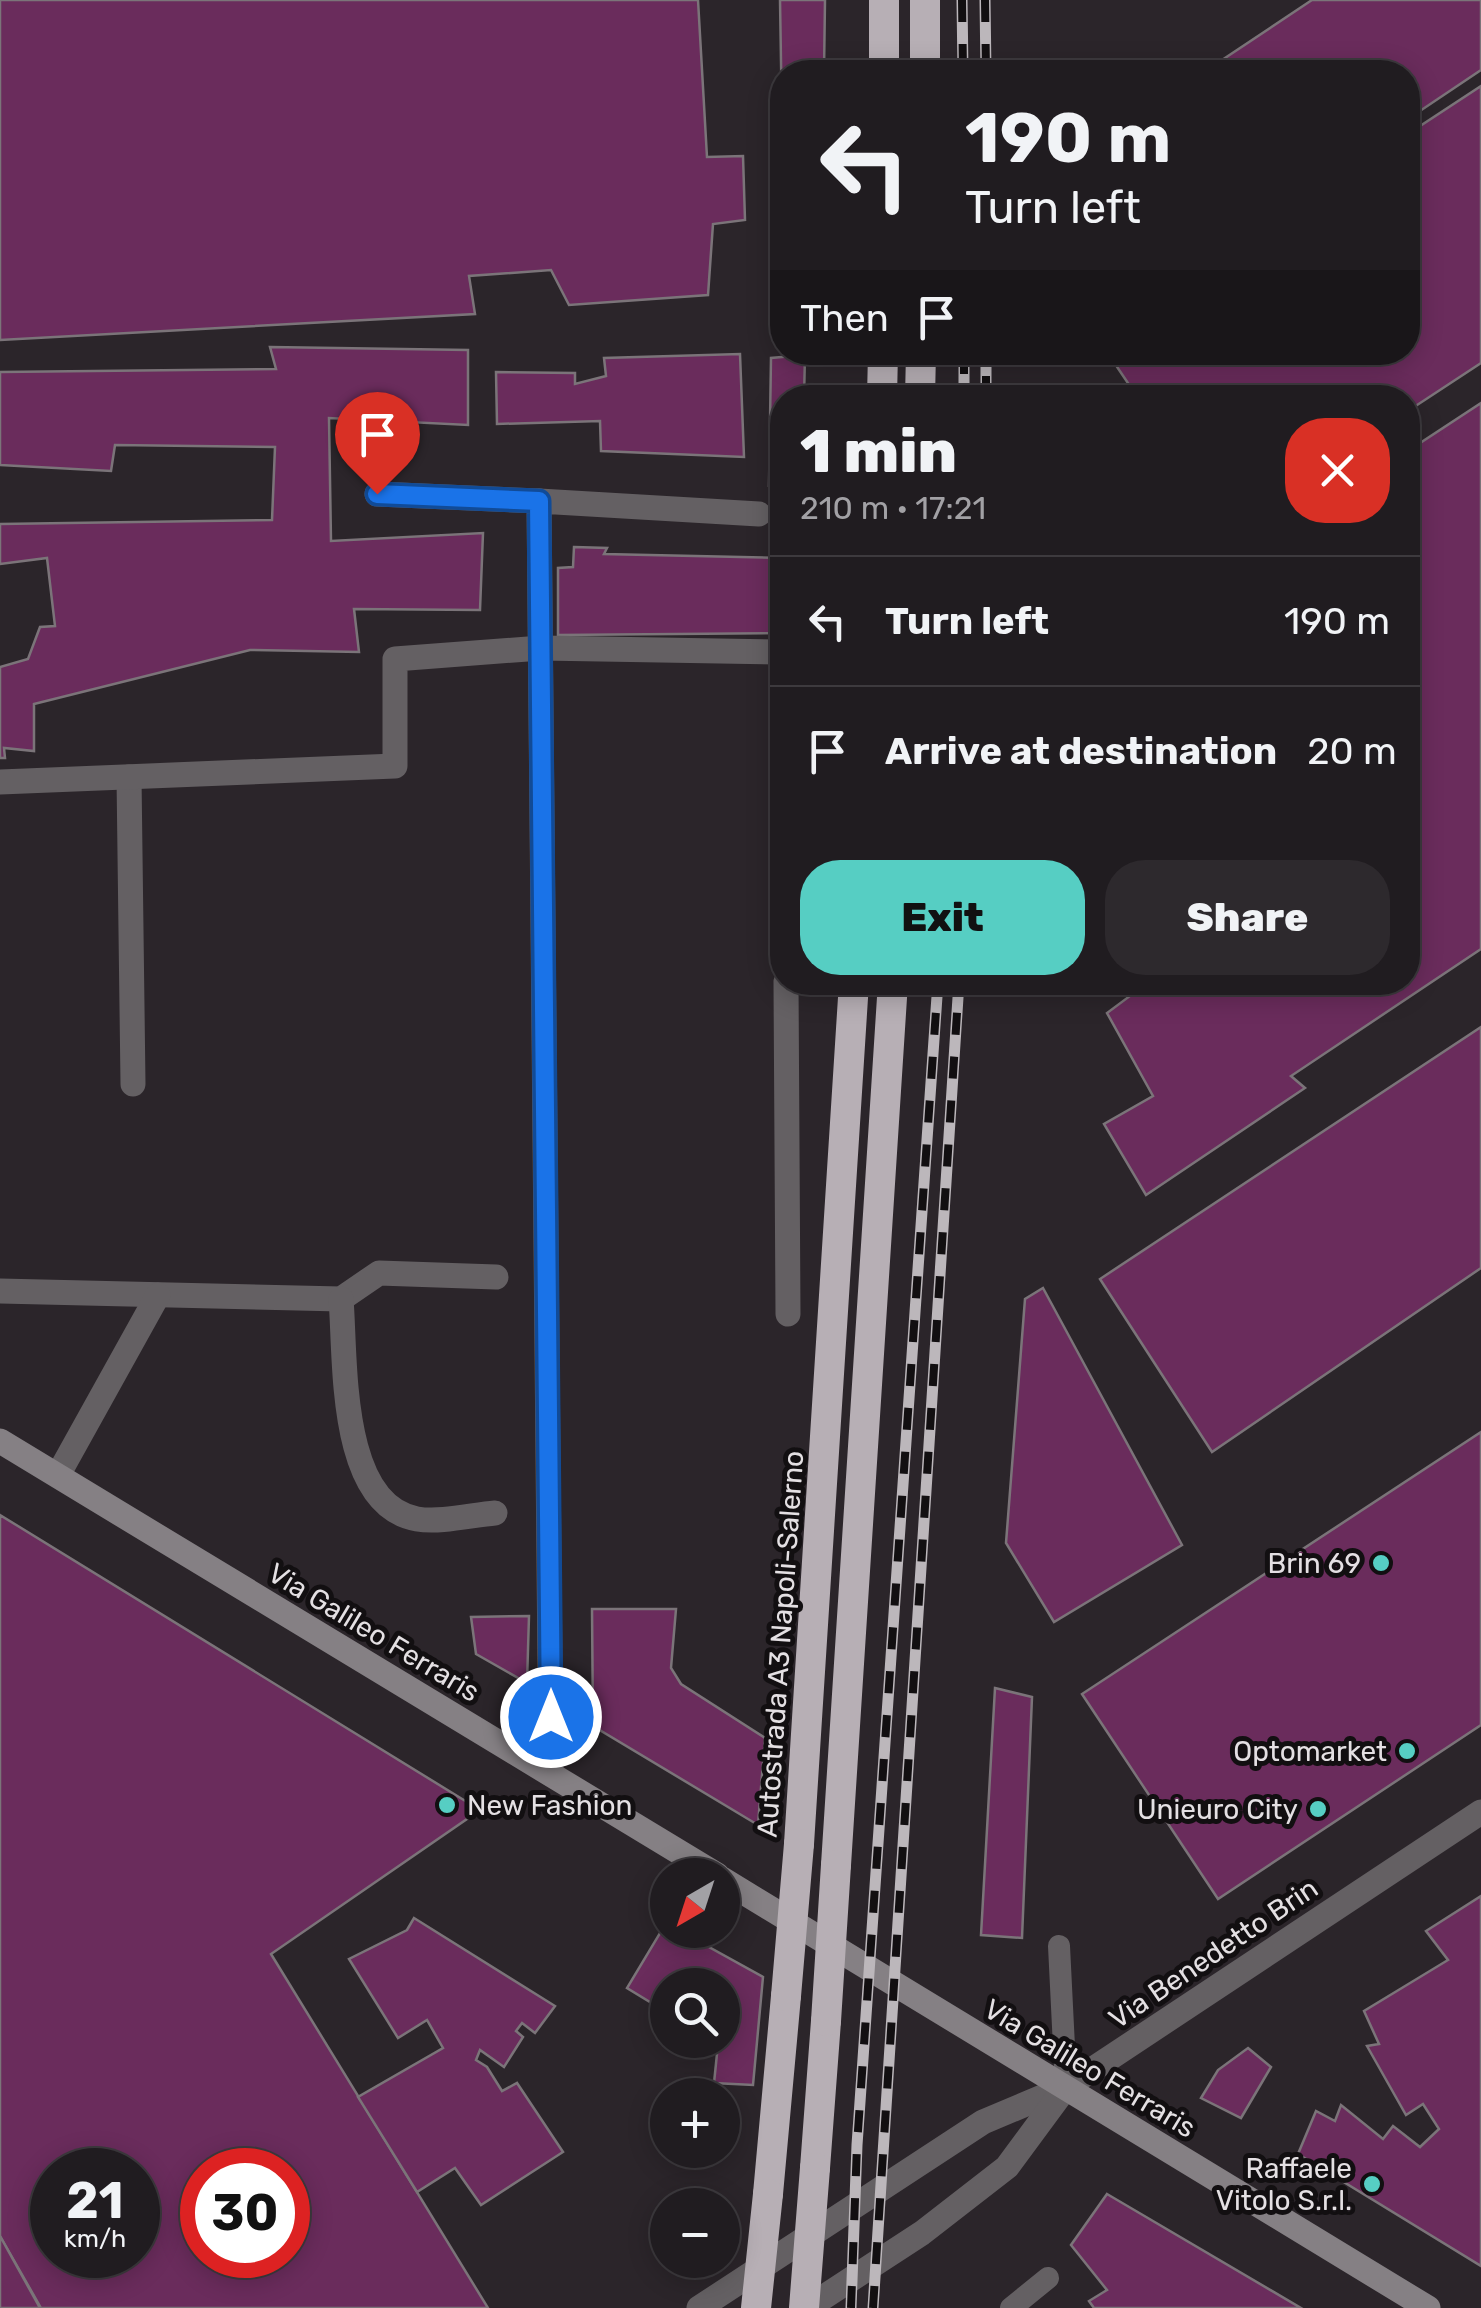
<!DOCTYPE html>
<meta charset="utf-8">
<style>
:root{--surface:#201c20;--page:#2d292d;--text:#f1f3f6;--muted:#a2a1a5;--line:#3d3a3e;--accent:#56cec3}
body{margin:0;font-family:Rubik,sans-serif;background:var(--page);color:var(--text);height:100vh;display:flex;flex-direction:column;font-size:38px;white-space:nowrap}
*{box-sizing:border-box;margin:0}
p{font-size:32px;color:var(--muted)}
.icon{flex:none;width:55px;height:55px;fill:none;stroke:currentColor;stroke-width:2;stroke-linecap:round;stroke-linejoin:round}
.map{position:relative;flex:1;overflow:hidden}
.sheet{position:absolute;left:770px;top:385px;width:650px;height:610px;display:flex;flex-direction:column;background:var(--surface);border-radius:40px;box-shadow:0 5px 25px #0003,0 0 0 2px var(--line)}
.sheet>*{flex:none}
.top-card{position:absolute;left:770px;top:60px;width:650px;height:305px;border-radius:40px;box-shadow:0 5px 25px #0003,0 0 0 2px var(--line);background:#201c20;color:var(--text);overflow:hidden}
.needle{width:65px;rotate:219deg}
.buttons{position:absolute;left:650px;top:1858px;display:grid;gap:20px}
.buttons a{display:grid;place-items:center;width:90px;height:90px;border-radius:50%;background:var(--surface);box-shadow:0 5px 25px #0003,0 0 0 2px var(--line);font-size:50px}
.speed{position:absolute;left:30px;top:2148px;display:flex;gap:20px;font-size:50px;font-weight:700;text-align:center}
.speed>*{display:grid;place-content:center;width:130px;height:130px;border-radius:50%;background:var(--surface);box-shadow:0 5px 25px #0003,0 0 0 2px var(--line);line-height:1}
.speed small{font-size:25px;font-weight:400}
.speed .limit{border:15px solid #d22;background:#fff;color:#111}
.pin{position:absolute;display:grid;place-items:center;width:85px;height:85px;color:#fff;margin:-102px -42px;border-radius:50% 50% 50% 0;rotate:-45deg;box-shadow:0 0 10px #0007}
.pin .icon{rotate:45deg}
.me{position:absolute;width:110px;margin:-55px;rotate:0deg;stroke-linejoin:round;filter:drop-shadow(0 0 8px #0008)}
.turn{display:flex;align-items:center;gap:35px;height:210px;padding:0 30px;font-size:45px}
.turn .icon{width:130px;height:130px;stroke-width:2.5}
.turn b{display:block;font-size:70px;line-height:85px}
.then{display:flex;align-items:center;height:95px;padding:0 30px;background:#0003;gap:20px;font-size:38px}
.round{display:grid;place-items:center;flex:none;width:105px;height:105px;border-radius:40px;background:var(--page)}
.summary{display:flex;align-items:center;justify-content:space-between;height:170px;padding:0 30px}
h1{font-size:60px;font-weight:800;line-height:75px}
.cta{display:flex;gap:20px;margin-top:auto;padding:20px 30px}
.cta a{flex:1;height:115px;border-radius:40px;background:var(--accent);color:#111;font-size:40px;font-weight:800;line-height:115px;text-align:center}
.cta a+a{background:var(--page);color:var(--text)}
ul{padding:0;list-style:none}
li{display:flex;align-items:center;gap:30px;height:130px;padding:0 30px;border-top:2px solid var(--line)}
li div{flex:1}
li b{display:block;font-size:38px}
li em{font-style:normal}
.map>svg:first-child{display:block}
.building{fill:#6a2c5c;stroke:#7b7479;stroke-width:2.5;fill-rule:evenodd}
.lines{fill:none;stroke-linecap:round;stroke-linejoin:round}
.lane{stroke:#646063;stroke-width:22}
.street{stroke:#646063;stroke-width:25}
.secondary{stroke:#858084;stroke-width:25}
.highway{stroke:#b7afb5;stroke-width:30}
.rail-casing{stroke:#bcb7bb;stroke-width:11}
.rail{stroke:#120f11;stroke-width:8;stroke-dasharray:22;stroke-linecap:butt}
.highway-bridge{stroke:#b7afb5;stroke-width:30}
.route-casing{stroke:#114b97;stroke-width:25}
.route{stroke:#1a73e8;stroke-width:18}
.poi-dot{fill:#56cec3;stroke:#120f11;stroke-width:4}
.labels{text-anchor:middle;stroke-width:10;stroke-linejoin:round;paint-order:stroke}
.poi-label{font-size:28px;fill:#e4e0e3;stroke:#120f11;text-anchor:end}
.street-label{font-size:28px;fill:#e4e0e3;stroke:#120f11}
</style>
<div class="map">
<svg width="1481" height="2308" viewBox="0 0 1481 2308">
<rect width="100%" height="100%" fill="#2b252a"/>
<g class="building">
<polygon points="0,0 698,0 707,157 743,156 745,220 713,224 708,295 569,305 551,270 469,276 475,314 0,340"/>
<polygon points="780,0 825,0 824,72 782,72 782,122"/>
<polygon points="1312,0 1481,0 1481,70 1408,119 1408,72 1204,72"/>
<polygon points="1481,86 1481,363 1408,411 1408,398 1138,398 1107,352 1408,352 1408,134"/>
<polygon points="270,347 468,350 468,425 329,418 331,541 483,533 480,610 354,609 359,652 250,650 34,704 34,751 4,748 5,758 0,758 0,667 28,659 40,627 55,626 47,558 0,564 0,524 272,520 275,447 115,445 111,471 0,465 0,372 276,369"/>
<polygon points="740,354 744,457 601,451 600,421 497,424 496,372 575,373 575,384 606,376 604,358"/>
<polygon points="805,355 804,398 782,398 782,488 769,486 771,358"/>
<polygon points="1481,403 1481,949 1291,1076 1305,1088 1146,1195 1104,1124 1153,1096 1107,1013 1134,993 1128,982 1408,982 1408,451"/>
<polygon points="574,547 607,548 604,554 782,558 782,633 558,635 558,568 573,567"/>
<polygon points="1481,1027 1481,1268 1212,1452 1100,1279"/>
<polygon points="1043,1288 1182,1545 1054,1622 1006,1543 1025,1299"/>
<polygon points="1481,1432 1481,1725 1218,1899 1082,1694"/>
<path d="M0,1515L480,1810L271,1954L488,2308H41L0,2236ZM52,2170H138V2255H52ZM202,2170H288V2255H202Z"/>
<polygon points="592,1609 676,1609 671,1668 681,1684 765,1738 758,1825 593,1726"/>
<polygon points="529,1616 527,1683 476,1654 471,1617"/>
<polygon points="995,1688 1032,1697 1022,1938 981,1935"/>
<polygon points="1481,1896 1481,2266 1298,2154 1316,2111 1335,2121 1341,2105 1383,2139 1393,2126 1420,2147 1439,2129 1423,2104 1406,2115 1367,2046 1379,2044 1364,2011 1448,1960 1426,1931"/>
<polygon points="414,1918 555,2006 535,2033 522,2023 516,2031 523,2037 504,2067 480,2050 476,2060 487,2067 502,2091 517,2083 563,2152 481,2205 455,2168 417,2192 358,2097 443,2048 427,2020 398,2038 349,1959 407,1930"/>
<polygon points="666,1923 668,1930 678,1930 763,1977 753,2085 714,2083 718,2044 712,2040 722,2040 722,1985 668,1985 668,2013 627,1988"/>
<polygon points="1248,2048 1271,2067 1241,2118 1201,2098 1218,2070"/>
<polygon points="1107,2194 1301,2308 1094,2308 1089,2301 1107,2290 1071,2245"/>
<polygon points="0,2236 40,2308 0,2308"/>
</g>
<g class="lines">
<g class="lane">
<polyline points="1059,1946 1066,2087"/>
<polyline points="1011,2308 1048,2278"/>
</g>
<g class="street">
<polyline points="377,494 539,501"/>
<polyline points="129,777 133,1084"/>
<polyline points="0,782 395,766 395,659 541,648 782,652"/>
<polyline points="786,982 788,1314"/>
<polyline points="0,1291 341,1299 379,1273 496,1277"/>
<path d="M341,1299C346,1360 338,1505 417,1519C440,1523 472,1515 495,1513"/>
<polyline points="58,1475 158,1295"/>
<polyline points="551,1774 539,501 759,514"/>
<polyline points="699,2308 983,2122 1066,2087"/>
<polyline points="807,2308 922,2233 1007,2167 1066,2087 1481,1812"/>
</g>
<g class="secondary">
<polyline points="0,1441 717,1875"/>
<polyline points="722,1879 1428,2308"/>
</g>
<g class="highway">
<polyline points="884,0 884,72"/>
<polyline points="925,72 925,0"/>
<polyline points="882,398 883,352"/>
<polyline points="920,398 921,352"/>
<polyline points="799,1844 854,982"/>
<polyline points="836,1865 893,982"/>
<polyline points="815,2168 826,2021"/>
<polyline points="768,2194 786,1996"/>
</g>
<defs>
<g id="rail">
<polyline points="962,0 963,72"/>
<polyline points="985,0 986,72"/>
<polyline points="964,352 964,398"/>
<polyline points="986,398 986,352"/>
<polyline points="851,2308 857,2145 938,982"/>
<polyline points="873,2308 959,982"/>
</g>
</defs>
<use href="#rail" class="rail-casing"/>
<use href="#rail" class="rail"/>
<g class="highway-bridge">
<polyline points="786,1996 799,1844"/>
<polyline points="826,2021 836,1865"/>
<polyline points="756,2308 768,2194"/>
<polyline points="804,2308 815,2168"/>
</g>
</g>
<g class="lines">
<defs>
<polyline id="route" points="377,494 539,501 551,1717"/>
</defs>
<use href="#route" class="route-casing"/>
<use href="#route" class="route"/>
</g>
<g class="poi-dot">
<circle cx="1381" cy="1563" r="10"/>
<circle cx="1407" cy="1751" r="10"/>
<circle cx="447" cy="1805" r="10"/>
<circle cx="1318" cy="1809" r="10"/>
<circle cx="1372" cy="2184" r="10"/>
</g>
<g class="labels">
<g class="poi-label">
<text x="1361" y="1573">Brin 69</text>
<text x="1387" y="1761">Optomarket</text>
<text x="467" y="1815" text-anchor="start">New Fashion</text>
<text x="1298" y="1819">Unieuro City</text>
<text x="1352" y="2178">Raffaele<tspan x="1352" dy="32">Vitolo S.r.l.</tspan></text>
</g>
<g class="street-label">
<text transform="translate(374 1632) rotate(31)" y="10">Via Galileo Ferraris</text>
<text transform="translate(780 1644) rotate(-86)" y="10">Autostrada A3 Napoli-Salerno</text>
<text transform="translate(1213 1953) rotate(-34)" y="10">Via Benedetto Brin</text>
<text transform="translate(1090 2068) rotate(31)" y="10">Via Galileo Ferraris</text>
</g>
</g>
</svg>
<div class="buttons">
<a><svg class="needle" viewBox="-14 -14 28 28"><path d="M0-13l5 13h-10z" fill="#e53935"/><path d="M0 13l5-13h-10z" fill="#a2a1a5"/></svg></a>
<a><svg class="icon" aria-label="search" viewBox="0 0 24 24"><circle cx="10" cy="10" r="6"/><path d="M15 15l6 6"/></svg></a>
<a>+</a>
<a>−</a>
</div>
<div class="speed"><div>21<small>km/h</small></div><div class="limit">30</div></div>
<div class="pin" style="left:377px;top:494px;background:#d93025"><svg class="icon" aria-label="arrive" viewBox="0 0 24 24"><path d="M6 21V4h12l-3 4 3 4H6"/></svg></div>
<svg class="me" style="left:551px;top:1717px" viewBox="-20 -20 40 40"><circle r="17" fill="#1a73e8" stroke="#fff" stroke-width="3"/><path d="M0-11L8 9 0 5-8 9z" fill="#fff"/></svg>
<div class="top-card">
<div class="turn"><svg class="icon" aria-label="left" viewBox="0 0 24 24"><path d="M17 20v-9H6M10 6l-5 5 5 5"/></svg><div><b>190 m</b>Turn left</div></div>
<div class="then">Then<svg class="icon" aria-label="arrive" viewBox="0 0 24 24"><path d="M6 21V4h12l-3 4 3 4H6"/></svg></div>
</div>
<section class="sheet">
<div class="summary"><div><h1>1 min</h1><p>210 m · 17:21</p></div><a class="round" style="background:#d93025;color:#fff"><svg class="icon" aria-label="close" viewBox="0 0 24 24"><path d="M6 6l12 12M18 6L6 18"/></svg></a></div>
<ul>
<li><svg class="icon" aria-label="left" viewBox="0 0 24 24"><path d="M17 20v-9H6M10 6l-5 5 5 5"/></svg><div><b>Turn left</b></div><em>190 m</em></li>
<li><svg class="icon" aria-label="arrive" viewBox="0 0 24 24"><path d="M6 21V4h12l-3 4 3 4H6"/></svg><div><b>Arrive at destination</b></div><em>20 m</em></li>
</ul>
<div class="cta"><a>Exit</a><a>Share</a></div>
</section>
</div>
